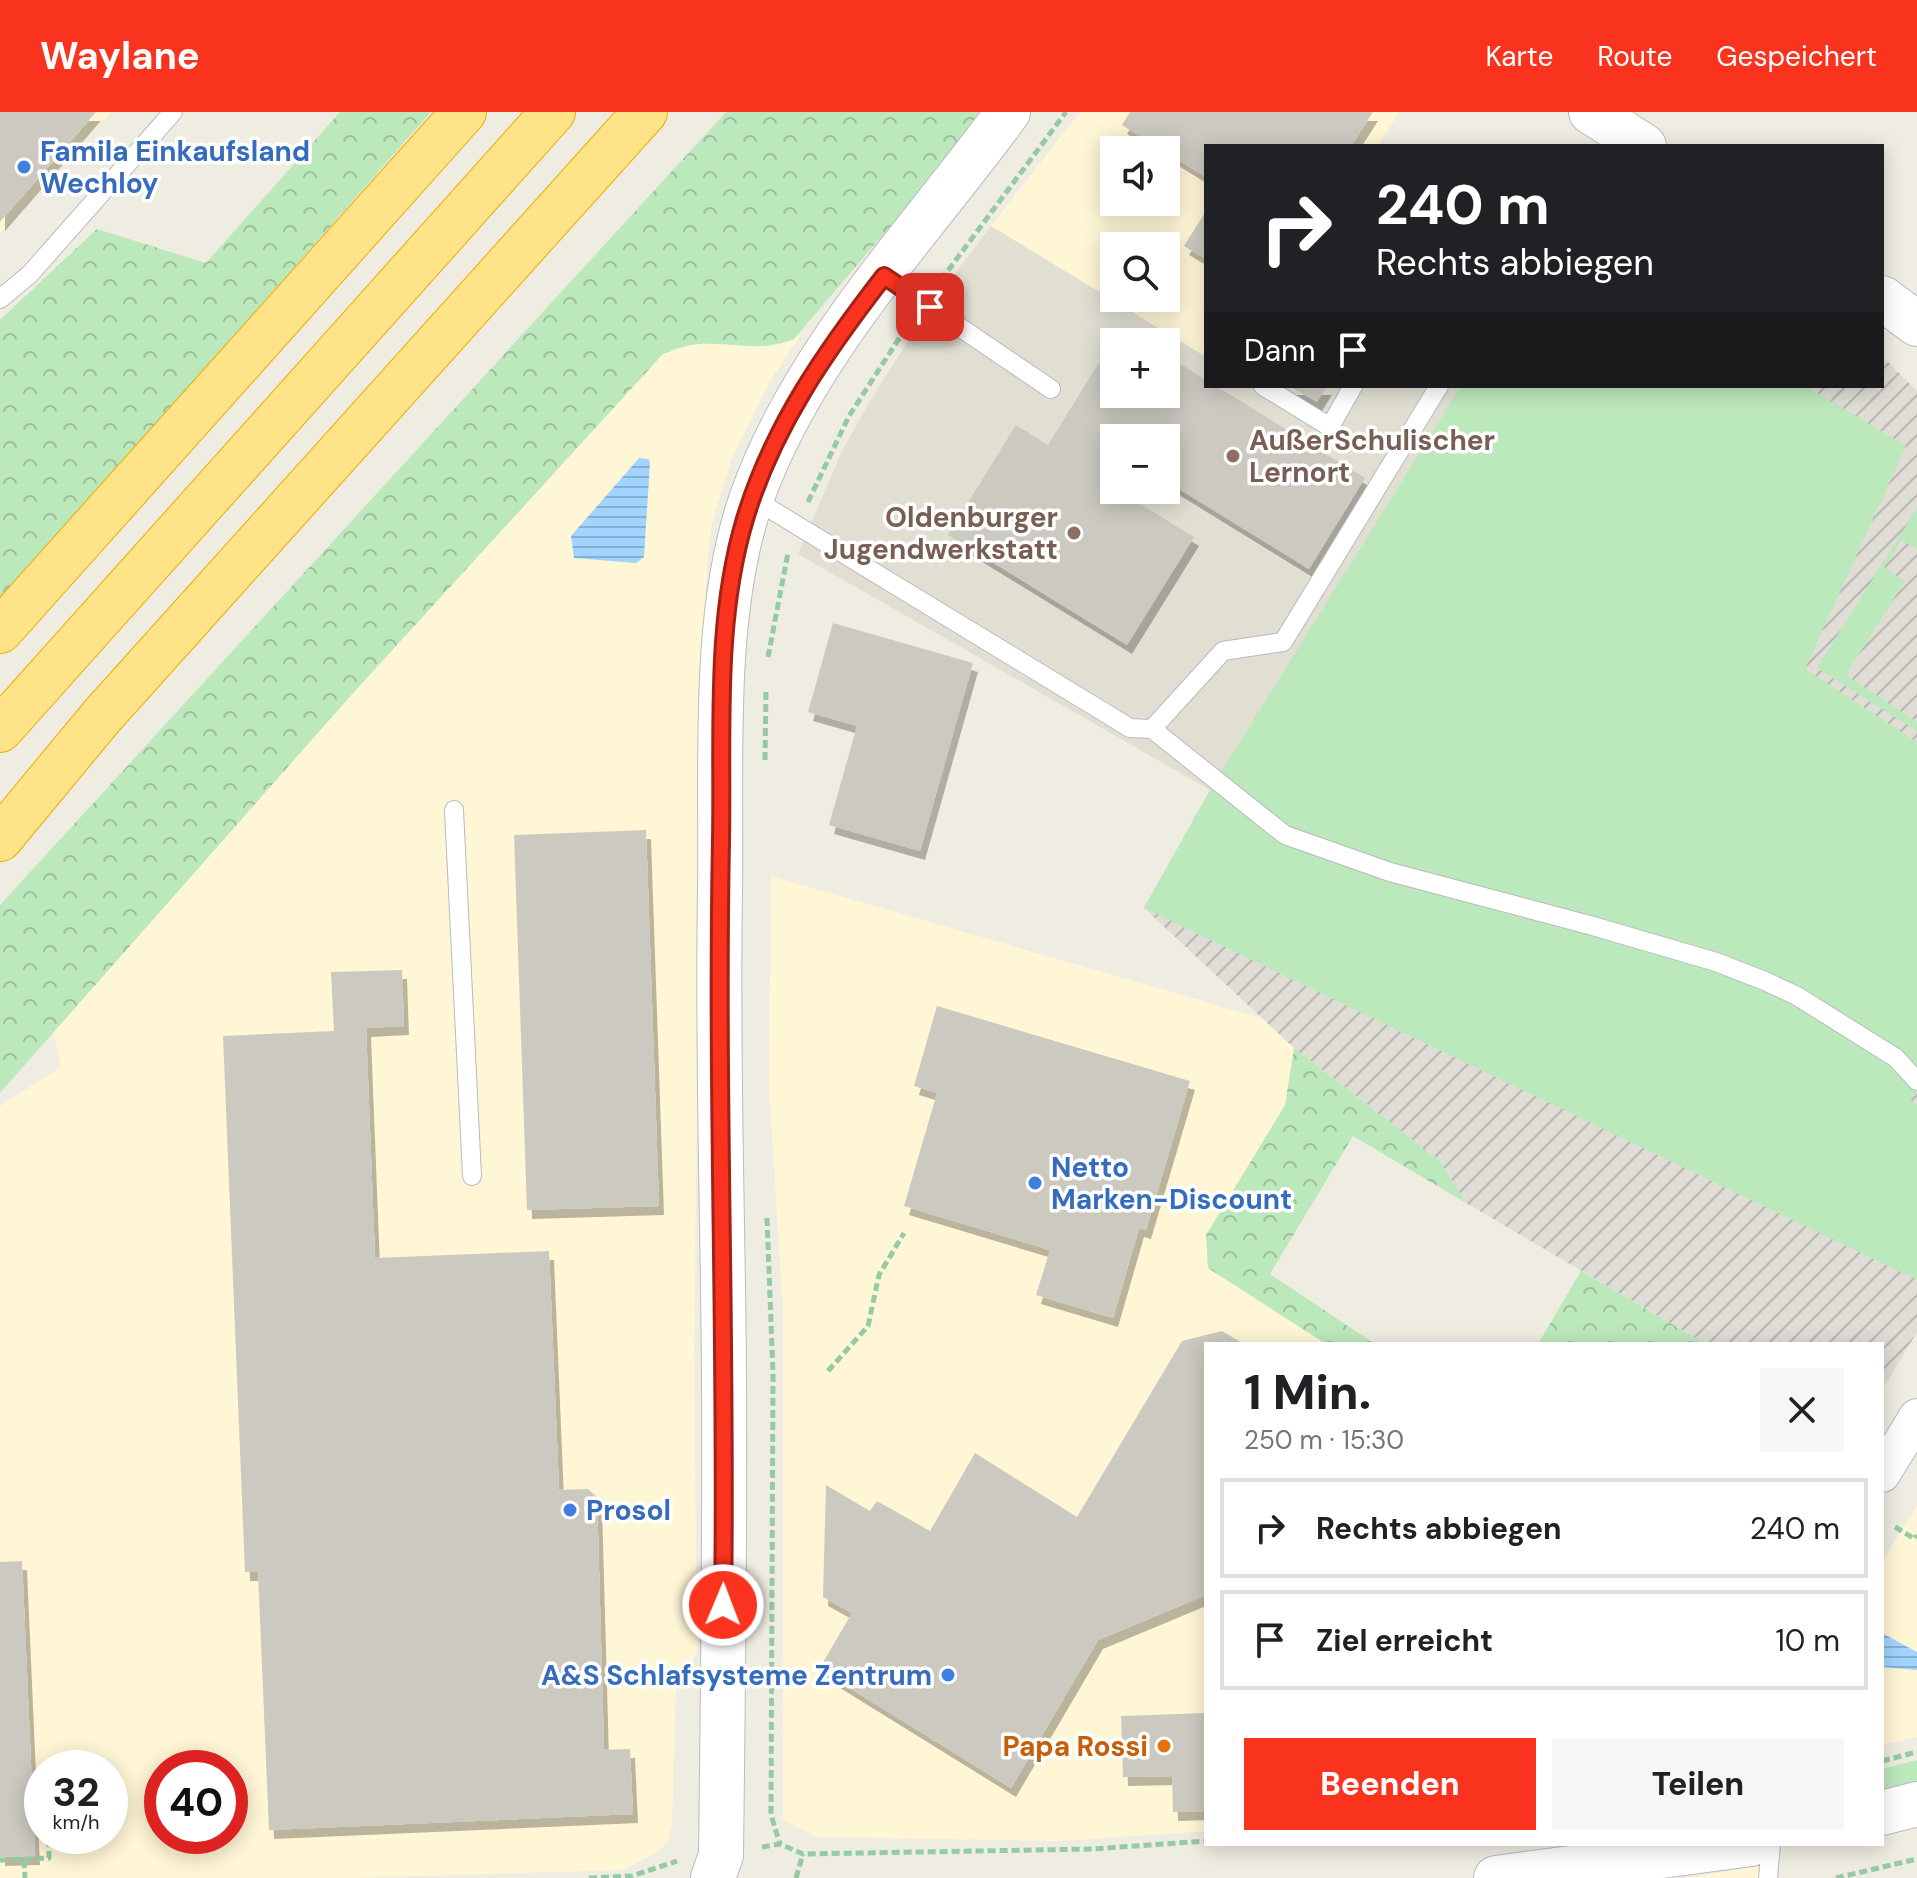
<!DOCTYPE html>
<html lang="de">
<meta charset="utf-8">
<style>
:root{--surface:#fff;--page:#f6f6f6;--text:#202124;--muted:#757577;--line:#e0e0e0;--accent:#f9331e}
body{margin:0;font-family:"DM Sans",sans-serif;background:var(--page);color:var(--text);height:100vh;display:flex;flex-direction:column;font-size:30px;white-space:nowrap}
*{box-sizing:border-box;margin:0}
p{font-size:26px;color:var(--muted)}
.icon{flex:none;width:44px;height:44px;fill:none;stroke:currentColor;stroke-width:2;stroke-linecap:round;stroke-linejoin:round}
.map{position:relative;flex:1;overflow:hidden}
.drawer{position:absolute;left:1204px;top:1230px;width:680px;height:504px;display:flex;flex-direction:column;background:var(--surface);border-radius:0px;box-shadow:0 4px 20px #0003}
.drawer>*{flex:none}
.hud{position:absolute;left:1204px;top:32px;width:680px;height:244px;border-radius:0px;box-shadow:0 4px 20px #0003;background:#202124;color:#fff;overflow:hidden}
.fabs{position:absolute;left:1100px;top:24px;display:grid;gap:16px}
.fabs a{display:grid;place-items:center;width:80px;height:80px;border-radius:0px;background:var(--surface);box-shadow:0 4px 20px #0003;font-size:40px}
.speed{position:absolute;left:24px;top:1638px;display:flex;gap:16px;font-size:40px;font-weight:700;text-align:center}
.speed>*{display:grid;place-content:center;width:104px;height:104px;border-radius:50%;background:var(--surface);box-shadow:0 4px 20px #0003;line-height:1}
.speed small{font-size:20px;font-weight:400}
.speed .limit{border:12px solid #d22;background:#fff;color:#111}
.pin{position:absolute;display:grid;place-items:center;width:68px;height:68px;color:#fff;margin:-34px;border-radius:16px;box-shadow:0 4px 12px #0006}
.me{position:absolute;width:88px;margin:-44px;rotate:1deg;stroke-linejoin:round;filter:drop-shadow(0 0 6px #0008)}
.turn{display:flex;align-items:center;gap:28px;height:168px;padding:0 40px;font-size:36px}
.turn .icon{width:104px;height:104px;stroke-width:2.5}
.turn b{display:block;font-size:56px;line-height:68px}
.then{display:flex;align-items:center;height:76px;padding:0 40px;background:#0003;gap:16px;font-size:30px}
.round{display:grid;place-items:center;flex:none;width:84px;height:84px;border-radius:0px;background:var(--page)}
.head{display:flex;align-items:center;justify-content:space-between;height:136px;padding:0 40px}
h1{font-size:48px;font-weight:800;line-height:60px}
.button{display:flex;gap:16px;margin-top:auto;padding:16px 40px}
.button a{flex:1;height:92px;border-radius:0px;background:var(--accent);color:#fff;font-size:32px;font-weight:800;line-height:92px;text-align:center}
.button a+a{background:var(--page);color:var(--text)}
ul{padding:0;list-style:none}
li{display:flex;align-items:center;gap:24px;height:100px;margin:0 16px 12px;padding:0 24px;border:4px solid var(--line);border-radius:0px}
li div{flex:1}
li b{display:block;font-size:30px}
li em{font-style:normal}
header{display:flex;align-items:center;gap:48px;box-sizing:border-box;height:112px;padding:0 40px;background:var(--accent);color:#fff}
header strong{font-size:38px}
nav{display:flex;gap:44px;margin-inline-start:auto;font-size:28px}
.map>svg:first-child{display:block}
.commercial{fill:#fff6d6;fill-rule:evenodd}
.industrial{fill:url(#industrial-furrows)}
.education{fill:#e1ded2;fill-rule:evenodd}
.grass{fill:#bce9bc}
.forest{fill:url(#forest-crowns)}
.water{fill:url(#water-rules)}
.building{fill:#ccc9c1;filter:url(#shadow)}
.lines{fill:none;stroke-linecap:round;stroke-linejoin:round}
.lane-casing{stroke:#b7bac0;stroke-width:20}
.street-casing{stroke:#b7bac0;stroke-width:38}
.secondary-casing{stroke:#b8bbc2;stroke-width:46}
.highway-casing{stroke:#f0aa00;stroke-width:46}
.path{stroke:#94caa4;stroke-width:5;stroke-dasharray:8 4;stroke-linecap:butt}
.lane{stroke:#fff;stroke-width:18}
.street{stroke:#fff;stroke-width:36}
.secondary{stroke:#fff;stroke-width:44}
.highway{stroke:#ffe388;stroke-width:44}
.route-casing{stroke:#a22114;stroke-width:20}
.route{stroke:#f9331e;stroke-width:14}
.shop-dot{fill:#3f7fe0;stroke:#fff;stroke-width:3}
.education-dot{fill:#8d6e63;stroke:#fff;stroke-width:3}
.food-dot{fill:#e8710a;stroke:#fff;stroke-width:3}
.labels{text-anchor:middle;stroke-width:7;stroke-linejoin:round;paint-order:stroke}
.shop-label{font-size:28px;font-weight:bold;fill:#366cbe;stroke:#fff;text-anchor:start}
.education-label{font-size:28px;font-weight:bold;fill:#785e54;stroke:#fff;text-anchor:start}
.food-label{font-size:28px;font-weight:bold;fill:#c56008;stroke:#fff;text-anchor:end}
</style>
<header>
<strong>Waylane</strong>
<nav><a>Karte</a><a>Route</a><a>Gespeichert</a></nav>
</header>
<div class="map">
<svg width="1917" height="1766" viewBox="0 0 1917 1766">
<defs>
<pattern id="industrial-furrows" width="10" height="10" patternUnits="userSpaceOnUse" patternTransform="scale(2)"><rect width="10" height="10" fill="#dfddd6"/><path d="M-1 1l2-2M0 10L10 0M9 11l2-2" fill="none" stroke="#b8b6b1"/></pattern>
<pattern id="forest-crowns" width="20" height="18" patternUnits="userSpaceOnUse" patternTransform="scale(2)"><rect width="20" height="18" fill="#bce9bc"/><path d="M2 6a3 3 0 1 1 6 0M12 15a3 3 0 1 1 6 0" fill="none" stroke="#9cc09c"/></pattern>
<pattern id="water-rules" width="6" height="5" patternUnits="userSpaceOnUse" patternTransform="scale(2)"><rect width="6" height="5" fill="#a1d4ff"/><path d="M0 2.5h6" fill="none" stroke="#86afd2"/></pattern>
<filter id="shadow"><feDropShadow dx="5" dy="9" stdDeviation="0" flood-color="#0004"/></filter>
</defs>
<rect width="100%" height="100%" fill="#efece2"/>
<g class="commercial">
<polygon points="0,0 111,0 0,122"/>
<path d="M1080,0H1399L1378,34H1206V245L991,114ZM1114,38H1166V90H1114ZM1114,134H1166V186H1114Z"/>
<path d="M803,220L770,269L732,346L712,411L708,443L703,528L694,1234L697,1541L676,1575L672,1714L668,1729L658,1740L623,1758L351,1766H0V994L61,955L53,920L354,580L663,242L702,230L757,235L794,227ZM42,1656H110V1724H42ZM162,1656H230V1724H162Z"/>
<polygon points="771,764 1299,917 1285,993 1206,1123 1208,1156 1326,1232 1206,1232 1206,1719 1058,1729 817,1725 783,1708 783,1200 769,975"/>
<polygon points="1917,1394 1917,1625 1882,1633 1882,1450"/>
<polygon points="1769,1752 1768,1766 1687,1766"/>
</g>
<polygon class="industrial" points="1882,244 1917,279 1917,1220 1882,1278 1882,1232 1706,1232 1466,1091 1440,1049 1294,936 1144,796 1210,678 1461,274 1882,274"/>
<path class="education" d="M991,114L1206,245V274H1461L1210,678L798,442L842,339L871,287L930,195ZM1114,230H1166V282H1114ZM1114,326H1166V378H1114Z"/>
<g class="grass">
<polygon points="1461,274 1806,274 1906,334 1805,557 1917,630 1917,979 1911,989 1917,993 1917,1168 1144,796 1210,678"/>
<polygon points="1917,396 1917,437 1902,428 1884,456 1905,469 1846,563 1917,610 1917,619 1817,556"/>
<polygon points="1917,1648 1917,1673 1882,1682 1882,1657"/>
</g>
<g class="forest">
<polygon points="340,0 431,0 0,489 0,208 97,117 206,151"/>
<path d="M726,0H981L934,63L794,227C751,246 710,218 663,242L354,580L0,981V793Z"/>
<polygon points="1294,936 1440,1049 1466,1091 1353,1024 1270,1162 1375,1232 1326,1232 1208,1156 1206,1123 1285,993"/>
<polygon points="1581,1159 1706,1232 1538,1232"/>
</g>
<g class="water">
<polygon points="639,346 649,347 650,351 644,445 636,451 574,446 571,424"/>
<polygon points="1882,1521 1917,1540 1917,1558 1882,1555"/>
</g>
<g class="building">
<polygon points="0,0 96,0 0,110"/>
<polygon points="1130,0 1373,0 1351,34 1206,34 1206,65 1122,13"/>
<polygon points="1206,99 1206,147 1184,134"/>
<polygon points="1121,215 1145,230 1114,230 1114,282 1166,282 1166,243 1206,268 1206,274 1216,274 1365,366 1309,457 1166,369 1166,326 1114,326 1114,344 1100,367 1194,425 1127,533 948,423 1016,313 1048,333"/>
<polygon points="1289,274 1327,274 1317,290"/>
<polygon points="833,511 973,551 920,739 829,713 857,614 808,600"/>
<polygon points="646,718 659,1094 527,1098 514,723"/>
<polygon points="402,858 404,914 366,916 375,1146 549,1139 559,1378 588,1377 597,1385 604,1638 630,1637 633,1702 269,1718 258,1460 245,1460 223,924 334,919 331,860"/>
<polygon points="937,894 1190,969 1146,1118 1139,1116 1113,1206 1036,1183 1050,1138 904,1094 937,981 914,974"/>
<polygon points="1222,1219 1244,1232 1206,1232 1206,1483 1098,1528 1011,1676 819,1557 852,1501 823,1485 826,1373 870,1399 877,1389 930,1419 975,1341 1077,1405 1182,1229"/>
<polygon points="22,1449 35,1744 0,1745 0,1450"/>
<polygon points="1206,1601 1206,1699 1173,1700 1172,1664 1123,1665 1121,1604"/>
</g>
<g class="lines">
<defs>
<g id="lane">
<polyline points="884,164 1051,277"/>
<polyline points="0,187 30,162 173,0"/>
<polyline points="1263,274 1330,315 1353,274"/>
<polyline points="752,386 1130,616 1152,617 1223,539 1283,530 1439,274"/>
<polyline points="1152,617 1285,723 1390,760 1593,814 1716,850 1765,869 1797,884 1896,946 1917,969"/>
<polyline points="454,698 472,1064"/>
<polyline points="1768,1766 1771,1732"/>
</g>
<polyline id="street" points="1882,1362 1917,1305"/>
<g id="secondary">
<polyline points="1591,0 1644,34"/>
<polyline points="1882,186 1917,212"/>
<polyline points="1882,1701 1917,1692"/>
<path d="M713,1766L721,1743C723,1584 725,1425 724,1266C723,1103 717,942 720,780C722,657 711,504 751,388C802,242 918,123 1008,0"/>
<polyline points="1496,1766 1751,1732"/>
</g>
<g id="highway">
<polyline points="0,519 464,0"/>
<polyline points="0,618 553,0"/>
<polyline points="0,727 102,604 645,0"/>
</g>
</defs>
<use href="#lane" class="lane-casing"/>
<use href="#street" class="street-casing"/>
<use href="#secondary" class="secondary-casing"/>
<use href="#highway" class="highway-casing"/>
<g class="path">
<polyline points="941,168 1066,0"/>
<polyline points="808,390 849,304 909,211"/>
<polyline points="768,545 788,441"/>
<polyline points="765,648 766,578"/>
<polyline points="767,1106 773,1262 771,1703 780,1732"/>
<polyline points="828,1259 868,1214 879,1163 904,1121"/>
<polyline points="1895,1415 1915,1427 1917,1423"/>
<polyline points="1882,1649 1917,1640"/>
<polyline points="33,1712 42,1712"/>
<polyline points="762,1735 780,1732 803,1742 1092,1737 1206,1729"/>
<polyline points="0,1748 49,1746 49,1724"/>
<polyline points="24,1748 25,1766"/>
<polyline points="589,1766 632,1764 677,1749"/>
<polyline points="796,1766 803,1742"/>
<polyline points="1836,1766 1917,1747"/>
</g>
<use href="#lane" class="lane"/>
<use href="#street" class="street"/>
<use href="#secondary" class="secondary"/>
<use href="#highway" class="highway"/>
</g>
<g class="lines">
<defs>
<path id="route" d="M723,1493C727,1238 716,984 721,729C723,622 714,510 745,407C773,314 826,239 884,164L930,195"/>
</defs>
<use href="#route" class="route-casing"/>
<use href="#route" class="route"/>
</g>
<g class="shop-dot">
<circle cx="24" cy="55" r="8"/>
<circle cx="1035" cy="1071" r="8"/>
<circle cx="570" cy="1398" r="8"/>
<circle cx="948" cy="1563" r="8"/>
</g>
<g class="education-dot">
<circle cx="1233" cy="344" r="8"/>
<circle cx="1074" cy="421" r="8"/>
</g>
<circle class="food-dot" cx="1164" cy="1634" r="8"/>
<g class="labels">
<g class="shop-label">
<text x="40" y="49">Famila Einkaufsland<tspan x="40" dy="32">Wechloy</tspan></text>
<text x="1051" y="1065">Netto<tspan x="1051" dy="32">Marken-Discount</tspan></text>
<text x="586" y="1408">Prosol</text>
<text x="932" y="1573" text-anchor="end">A&amp;S Schlafsysteme Zentrum</text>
</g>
<g class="education-label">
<text x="1249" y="338">AußerSchulischer<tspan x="1249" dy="32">Lernort</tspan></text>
<text x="1058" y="415" text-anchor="end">Oldenburger<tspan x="1058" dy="32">Jugendwerkstatt</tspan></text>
</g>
<g class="food-label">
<text x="1148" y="1644">Papa Rossi</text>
</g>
</g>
</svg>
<div class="fabs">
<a><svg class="icon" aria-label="sound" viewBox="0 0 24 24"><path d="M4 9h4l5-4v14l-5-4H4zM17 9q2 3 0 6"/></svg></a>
<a><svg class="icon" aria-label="search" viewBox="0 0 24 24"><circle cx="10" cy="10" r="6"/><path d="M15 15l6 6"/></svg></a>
<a>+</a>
<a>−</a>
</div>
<div class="speed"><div>32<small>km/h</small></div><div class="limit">40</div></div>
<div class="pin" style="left:930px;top:195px;background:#d93025"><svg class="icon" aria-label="arrive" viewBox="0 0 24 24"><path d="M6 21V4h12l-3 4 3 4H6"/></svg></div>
<svg class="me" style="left:723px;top:1493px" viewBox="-20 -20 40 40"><circle r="17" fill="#f9331e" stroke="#fff" stroke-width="3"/><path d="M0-11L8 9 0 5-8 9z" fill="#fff"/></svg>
<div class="hud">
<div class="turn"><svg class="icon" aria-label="right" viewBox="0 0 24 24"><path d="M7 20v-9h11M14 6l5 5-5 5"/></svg><div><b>240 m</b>Rechts abbiegen</div></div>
<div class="then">Dann<svg class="icon" aria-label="arrive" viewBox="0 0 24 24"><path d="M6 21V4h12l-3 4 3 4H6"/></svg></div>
</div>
<section class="drawer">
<div class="head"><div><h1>1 Min.</h1><p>250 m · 15:30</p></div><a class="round"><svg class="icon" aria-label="close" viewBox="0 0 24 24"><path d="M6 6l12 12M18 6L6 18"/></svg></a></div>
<ul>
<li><svg class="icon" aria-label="right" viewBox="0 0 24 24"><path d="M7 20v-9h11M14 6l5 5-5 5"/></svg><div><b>Rechts abbiegen</b></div><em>240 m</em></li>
<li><svg class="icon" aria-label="arrive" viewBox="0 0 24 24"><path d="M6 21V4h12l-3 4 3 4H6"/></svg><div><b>Ziel erreicht</b></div><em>10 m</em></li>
</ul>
<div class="button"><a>Beenden</a><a>Teilen</a></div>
</section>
</div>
